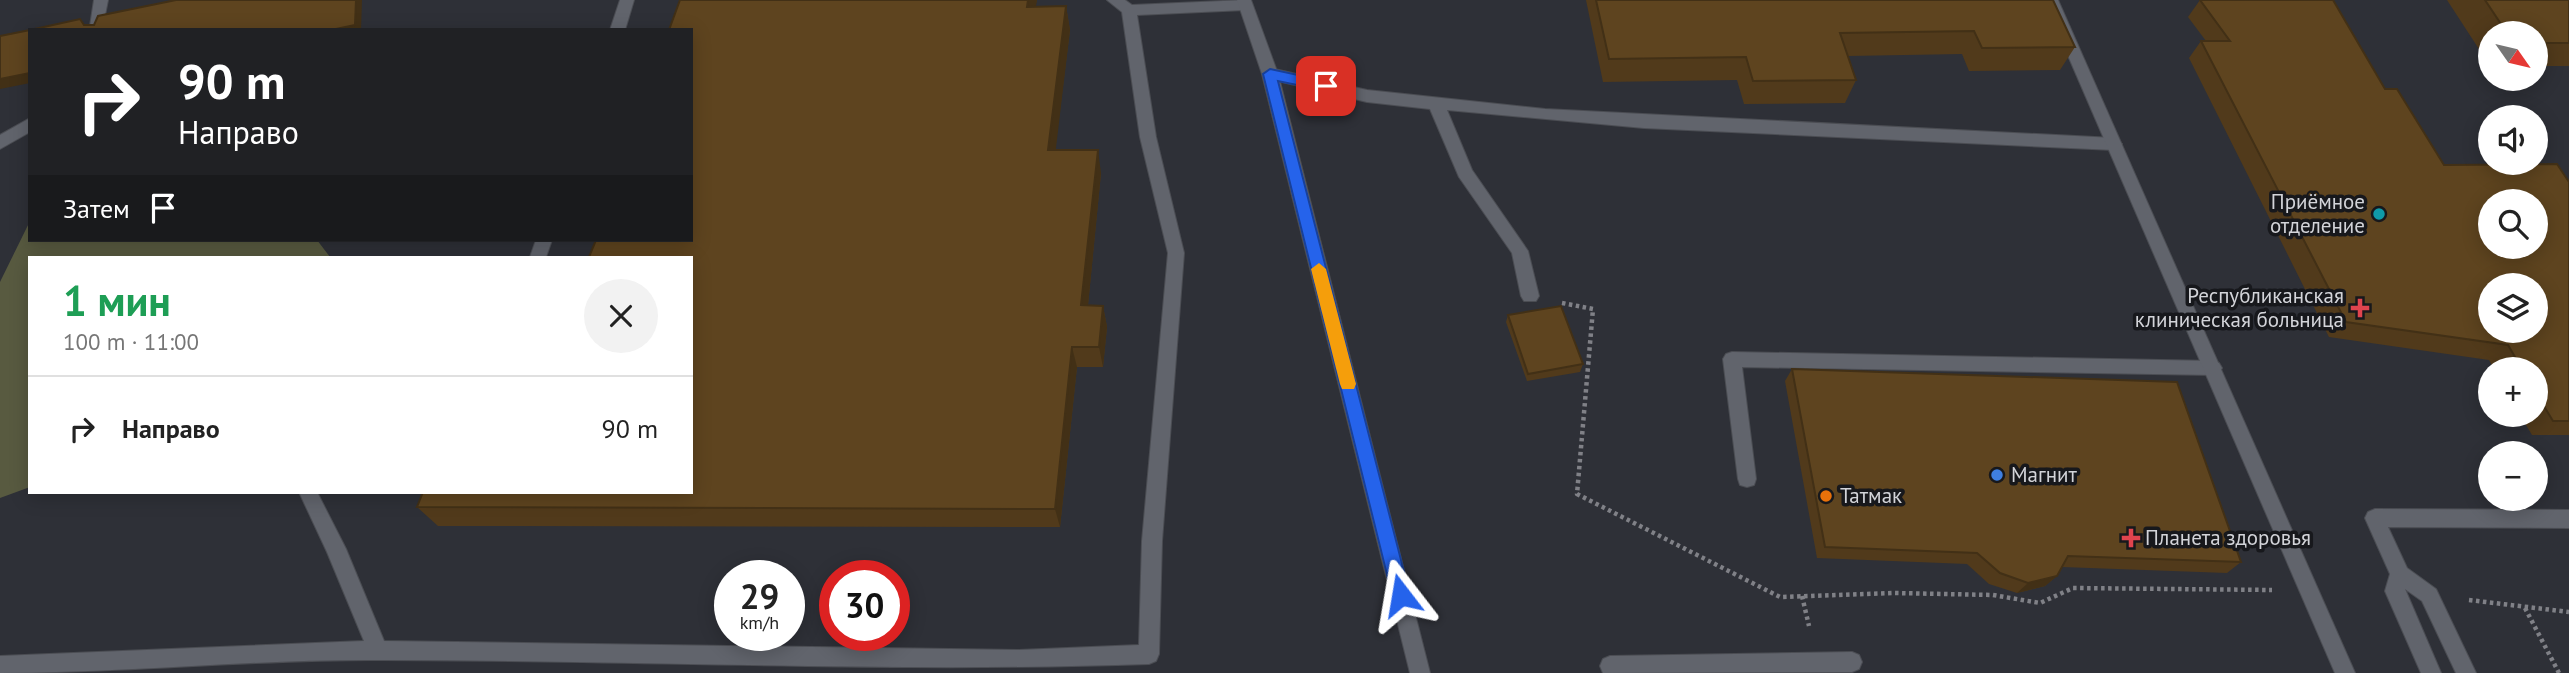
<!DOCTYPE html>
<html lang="ru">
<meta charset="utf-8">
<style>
:root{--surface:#fff;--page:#f2f2f2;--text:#222;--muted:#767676;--line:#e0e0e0}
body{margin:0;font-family:"PT Sans",sans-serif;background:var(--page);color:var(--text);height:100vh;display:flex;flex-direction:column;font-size:26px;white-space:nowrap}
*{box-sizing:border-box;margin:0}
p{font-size:23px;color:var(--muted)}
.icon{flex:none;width:38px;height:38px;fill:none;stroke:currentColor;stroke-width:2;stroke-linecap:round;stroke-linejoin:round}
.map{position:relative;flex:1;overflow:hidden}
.side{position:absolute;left:28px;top:256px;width:665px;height:238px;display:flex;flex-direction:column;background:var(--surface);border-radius:0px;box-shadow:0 4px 18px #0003}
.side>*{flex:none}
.hud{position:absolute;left:28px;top:28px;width:665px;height:214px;border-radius:0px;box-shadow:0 4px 18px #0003;background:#202124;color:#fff;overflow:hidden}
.needle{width:46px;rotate:124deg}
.buttons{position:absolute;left:2478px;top:21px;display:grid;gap:14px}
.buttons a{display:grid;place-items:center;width:70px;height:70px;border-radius:50%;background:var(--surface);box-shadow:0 4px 18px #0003;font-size:35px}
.speed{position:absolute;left:714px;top:560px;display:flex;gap:14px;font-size:35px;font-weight:700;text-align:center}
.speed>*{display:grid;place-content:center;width:91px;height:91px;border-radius:50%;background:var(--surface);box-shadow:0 4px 18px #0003;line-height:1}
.speed small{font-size:18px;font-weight:400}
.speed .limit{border:10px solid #d22;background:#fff;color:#111}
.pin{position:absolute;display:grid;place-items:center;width:60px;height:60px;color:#fff;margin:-30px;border-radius:14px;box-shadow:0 4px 10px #0006}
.me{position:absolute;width:77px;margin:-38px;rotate:346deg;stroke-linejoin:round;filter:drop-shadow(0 0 5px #0008)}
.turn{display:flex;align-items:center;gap:24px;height:147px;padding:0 35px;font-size:32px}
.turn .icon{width:91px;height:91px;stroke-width:2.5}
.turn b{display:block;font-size:49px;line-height:60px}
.then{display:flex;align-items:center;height:66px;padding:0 35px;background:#0003;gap:14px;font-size:26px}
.round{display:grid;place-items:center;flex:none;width:74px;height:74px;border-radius:37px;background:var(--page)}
.headline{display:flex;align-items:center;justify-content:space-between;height:119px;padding:0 35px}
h1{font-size:42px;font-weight:800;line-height:52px;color:#1e9e55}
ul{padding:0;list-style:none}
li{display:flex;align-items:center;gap:21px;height:105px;padding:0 35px;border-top:2px solid var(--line)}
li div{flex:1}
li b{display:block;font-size:26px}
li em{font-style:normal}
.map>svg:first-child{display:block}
.green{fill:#585a40}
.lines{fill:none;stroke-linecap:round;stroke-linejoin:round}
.service-casing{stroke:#4b4d53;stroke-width:2}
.minor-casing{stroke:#4b4d53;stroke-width:2}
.path{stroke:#808187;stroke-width:4.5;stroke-dasharray:3.5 3.5;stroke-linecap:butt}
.service{fill:#61646c;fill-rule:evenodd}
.minor{fill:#61646c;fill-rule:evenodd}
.wall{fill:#513a1b}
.shaded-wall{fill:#423016}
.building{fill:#5e441f;stroke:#423016;stroke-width:2;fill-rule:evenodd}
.route{fill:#2563eb;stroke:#184099;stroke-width:2}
.slow{fill:#f59e0b}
.culture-dot{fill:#0f9aa8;stroke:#17181c;stroke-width:2.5}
.health-dot{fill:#e0444e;stroke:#17181c;stroke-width:2.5}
.shop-dot{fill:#3f7fe0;stroke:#17181c;stroke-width:2.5}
.food-dot{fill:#e8710a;stroke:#17181c;stroke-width:2.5}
.labels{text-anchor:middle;stroke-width:7;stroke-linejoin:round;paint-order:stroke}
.poi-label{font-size:21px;fill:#d3d4d9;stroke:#17181c;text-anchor:start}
</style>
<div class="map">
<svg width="2569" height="673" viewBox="0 0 2569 673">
<rect width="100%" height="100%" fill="#2e3037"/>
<polygon class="green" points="30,221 30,240 317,240 330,257 30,257 30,487 0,498 0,282"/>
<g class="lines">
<defs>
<g id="service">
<polygon points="94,0 108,0 102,30 92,30 90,26"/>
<polygon points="620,0 634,0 625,30 610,30"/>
<path d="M1107,0H1125L1132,5L1246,0L1252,5L1245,10L1137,15L1156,137L1184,253L1162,541L1159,654L1156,661L1149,664C893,673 637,660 381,660C254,659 127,673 0,673V656L364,641L327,552L299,492H317L346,549L384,641L1019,650L1139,645L1142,541L1168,253L1140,137L1122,12Z"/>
<polygon points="1270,68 1367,90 1545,109 2114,138 2122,144 2114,150 1644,128 1447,110 1472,170 1528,251 1539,296 1536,301 1524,301 1521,296 1512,253 1459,177 1430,109 1367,102 1265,78 1262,74 1265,70"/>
<polygon points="30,118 30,132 0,149 0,135"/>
<polygon points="536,240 552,240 546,257 530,257"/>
<polygon points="1732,352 2213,361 2219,363 2222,368 2219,373 2213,375 1742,367 1756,479 1754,485 1747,487 1740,485 1738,479 1723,359 1726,354"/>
<polygon points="2375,509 2569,510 2569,528 2388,527 2407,568 2436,589 2476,673 2456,673 2422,601 2405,589 2441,673 2421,673 2385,591 2390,574 2365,518 2368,512"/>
<polygon points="1852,652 1859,655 1862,662 1859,669 1852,672 1603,673 1600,666 1603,659 1610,656"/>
</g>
<g id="minor">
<polygon points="1237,0 1251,0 1278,74 1430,673 1410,673 1262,74"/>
<polygon points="2044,0 2058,0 2355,673 2335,673"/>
</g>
</defs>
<use href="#service" class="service-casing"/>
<use href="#minor" class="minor-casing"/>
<g class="path">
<polyline points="1562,303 1593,309 1577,494 1780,597 1894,593 1993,595 2040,603 2073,588 2272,590"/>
<polyline points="1802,596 1809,626"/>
<polyline points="2469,600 2569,612"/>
<polyline points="2525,608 2559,673"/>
</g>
<use href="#service" class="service"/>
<use href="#minor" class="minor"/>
</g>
<g class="wall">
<polygon points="680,0 1037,0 1035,7 1066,6 1070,30 1055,150 1101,173 1088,305 1103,306 1107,327 1103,367 1077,367 1060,527 438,526 417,507 691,492"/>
<polygon points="1586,0 2053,0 2075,47 2060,70 1969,71 1962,54 1848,56 1856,80 1845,103 1744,104 1737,80 1603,82"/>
<polygon points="2200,0 2385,89 2444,165 2569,182 2569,435 2532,435 2520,415 2536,415 2536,369 2494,369 2489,360 2329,337 2189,58 2201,41 2206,41 2188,17"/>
<polygon points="2447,0 2569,0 2569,66 2536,66 2536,33 2490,33 2490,66"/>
<polygon points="1508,315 1583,364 1580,372 1527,381 1506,322"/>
<polygon points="1792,369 2241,562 2227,573 2062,567 2057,576 2045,586 2017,593 1989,584 1967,564 1817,558 1785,381"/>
</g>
<g class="shaded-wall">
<polygon points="356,0 362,0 361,30 331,30"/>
<polygon points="1028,0 1037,0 1032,31 1027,7"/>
<polygon points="1066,6 1070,30 1053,173 1048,150"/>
<polygon points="30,73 30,83 0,89 0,79"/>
<polygon points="1098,150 1101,173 1086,326 1081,305"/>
<polygon points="1103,306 1107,327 1103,367 1099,347"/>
<polygon points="1072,347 1077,367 1060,527 1055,509"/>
<polygon points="2057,576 2045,586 2017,593 2028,583"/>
</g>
<g class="building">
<polygon points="176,0 356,0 355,25 331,30 30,30 80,19 84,25 94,25 98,16"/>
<polygon points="680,0 1028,0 1027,7 1066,6 1048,150 1098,150 1081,305 1103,306 1099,347 1072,347 1055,509 417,507 423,492 691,492 691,257 589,257 596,240 691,240 691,30 669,30"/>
<polygon points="1596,0 2053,0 2075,47 1982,48 1974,31 1840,33 1856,80 1753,81 1746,57 1609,59"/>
<path d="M2200,0H2333L2385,89H2397L2444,165L2557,164L2569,182V421H2553L2536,393V369H2522L2508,345L2346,322L2201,41H2230ZM2490,201H2536V247H2490ZM2490,285H2536V331H2490Z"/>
<polygon points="2485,0 2569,0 2569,43 2536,43 2536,33 2507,33"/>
<polygon points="30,30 30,73 0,79 0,36"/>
<polygon points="1561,306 1583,364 1528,374 1508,315"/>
<polygon points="1792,369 2177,382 2241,562 2068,556 2057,576 2028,583 2000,573 1977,553 1825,547"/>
</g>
<polygon class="route" points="1270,69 1326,81 1333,86 1326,91 1278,81 1410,595 1407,601 1401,603 1394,601 1392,595 1263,74"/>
<polygon class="slow" points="1319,263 1326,269 1356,384 1354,389 1342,389 1340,384 1311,269"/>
<circle class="culture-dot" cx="2379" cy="214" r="7"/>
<g class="health-dot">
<path d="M2356.5 297.5h7v7h7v7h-7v7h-7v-7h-7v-7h7z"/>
<path d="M2127.5 527.5h7v7h7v7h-7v7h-7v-7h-7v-7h7z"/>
</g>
<circle class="shop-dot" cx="1997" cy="475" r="7"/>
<circle class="food-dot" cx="1826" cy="496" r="7"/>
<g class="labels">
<g class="poi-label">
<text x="2365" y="209" text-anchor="end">Приёмное<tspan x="2365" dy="24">отделение</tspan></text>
<text x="2344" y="303" text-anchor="end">Республиканская<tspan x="2344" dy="24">клиническая больница</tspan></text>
<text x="2011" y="482">Магнит</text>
<text x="1840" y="503">Татмак</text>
<text x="2145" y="545">Планета здоровья</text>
</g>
</g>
</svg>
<div class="buttons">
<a><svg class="needle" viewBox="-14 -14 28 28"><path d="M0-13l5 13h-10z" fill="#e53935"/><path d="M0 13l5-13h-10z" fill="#767676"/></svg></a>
<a><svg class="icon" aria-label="sound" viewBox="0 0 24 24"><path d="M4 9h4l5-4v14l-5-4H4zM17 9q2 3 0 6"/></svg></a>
<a><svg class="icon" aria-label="search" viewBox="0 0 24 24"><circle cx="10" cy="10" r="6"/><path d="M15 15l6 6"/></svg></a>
<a><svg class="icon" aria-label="layers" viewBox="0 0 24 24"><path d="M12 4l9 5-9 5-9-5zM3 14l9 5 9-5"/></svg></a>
<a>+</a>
<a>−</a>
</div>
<div class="speed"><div>29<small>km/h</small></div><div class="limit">30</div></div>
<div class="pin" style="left:1326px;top:86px;background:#d93025"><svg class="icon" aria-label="arrive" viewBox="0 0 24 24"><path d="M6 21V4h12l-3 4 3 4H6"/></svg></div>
<svg class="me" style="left:1401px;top:595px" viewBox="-20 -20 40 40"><path d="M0-17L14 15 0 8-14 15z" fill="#2563eb" stroke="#fff" stroke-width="4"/></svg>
<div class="hud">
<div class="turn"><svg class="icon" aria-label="right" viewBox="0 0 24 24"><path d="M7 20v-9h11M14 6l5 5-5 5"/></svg><div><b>90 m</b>Направо</div></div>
<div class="then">Затем<svg class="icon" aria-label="arrive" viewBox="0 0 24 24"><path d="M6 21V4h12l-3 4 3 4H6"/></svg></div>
</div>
<section class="side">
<div class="headline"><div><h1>1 мин</h1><p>100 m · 11:00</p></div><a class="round"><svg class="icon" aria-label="close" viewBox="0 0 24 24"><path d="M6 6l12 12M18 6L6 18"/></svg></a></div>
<ul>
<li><svg class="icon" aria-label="right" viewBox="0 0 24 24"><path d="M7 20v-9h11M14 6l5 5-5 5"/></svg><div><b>Направо</b></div><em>90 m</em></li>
</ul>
</section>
</div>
